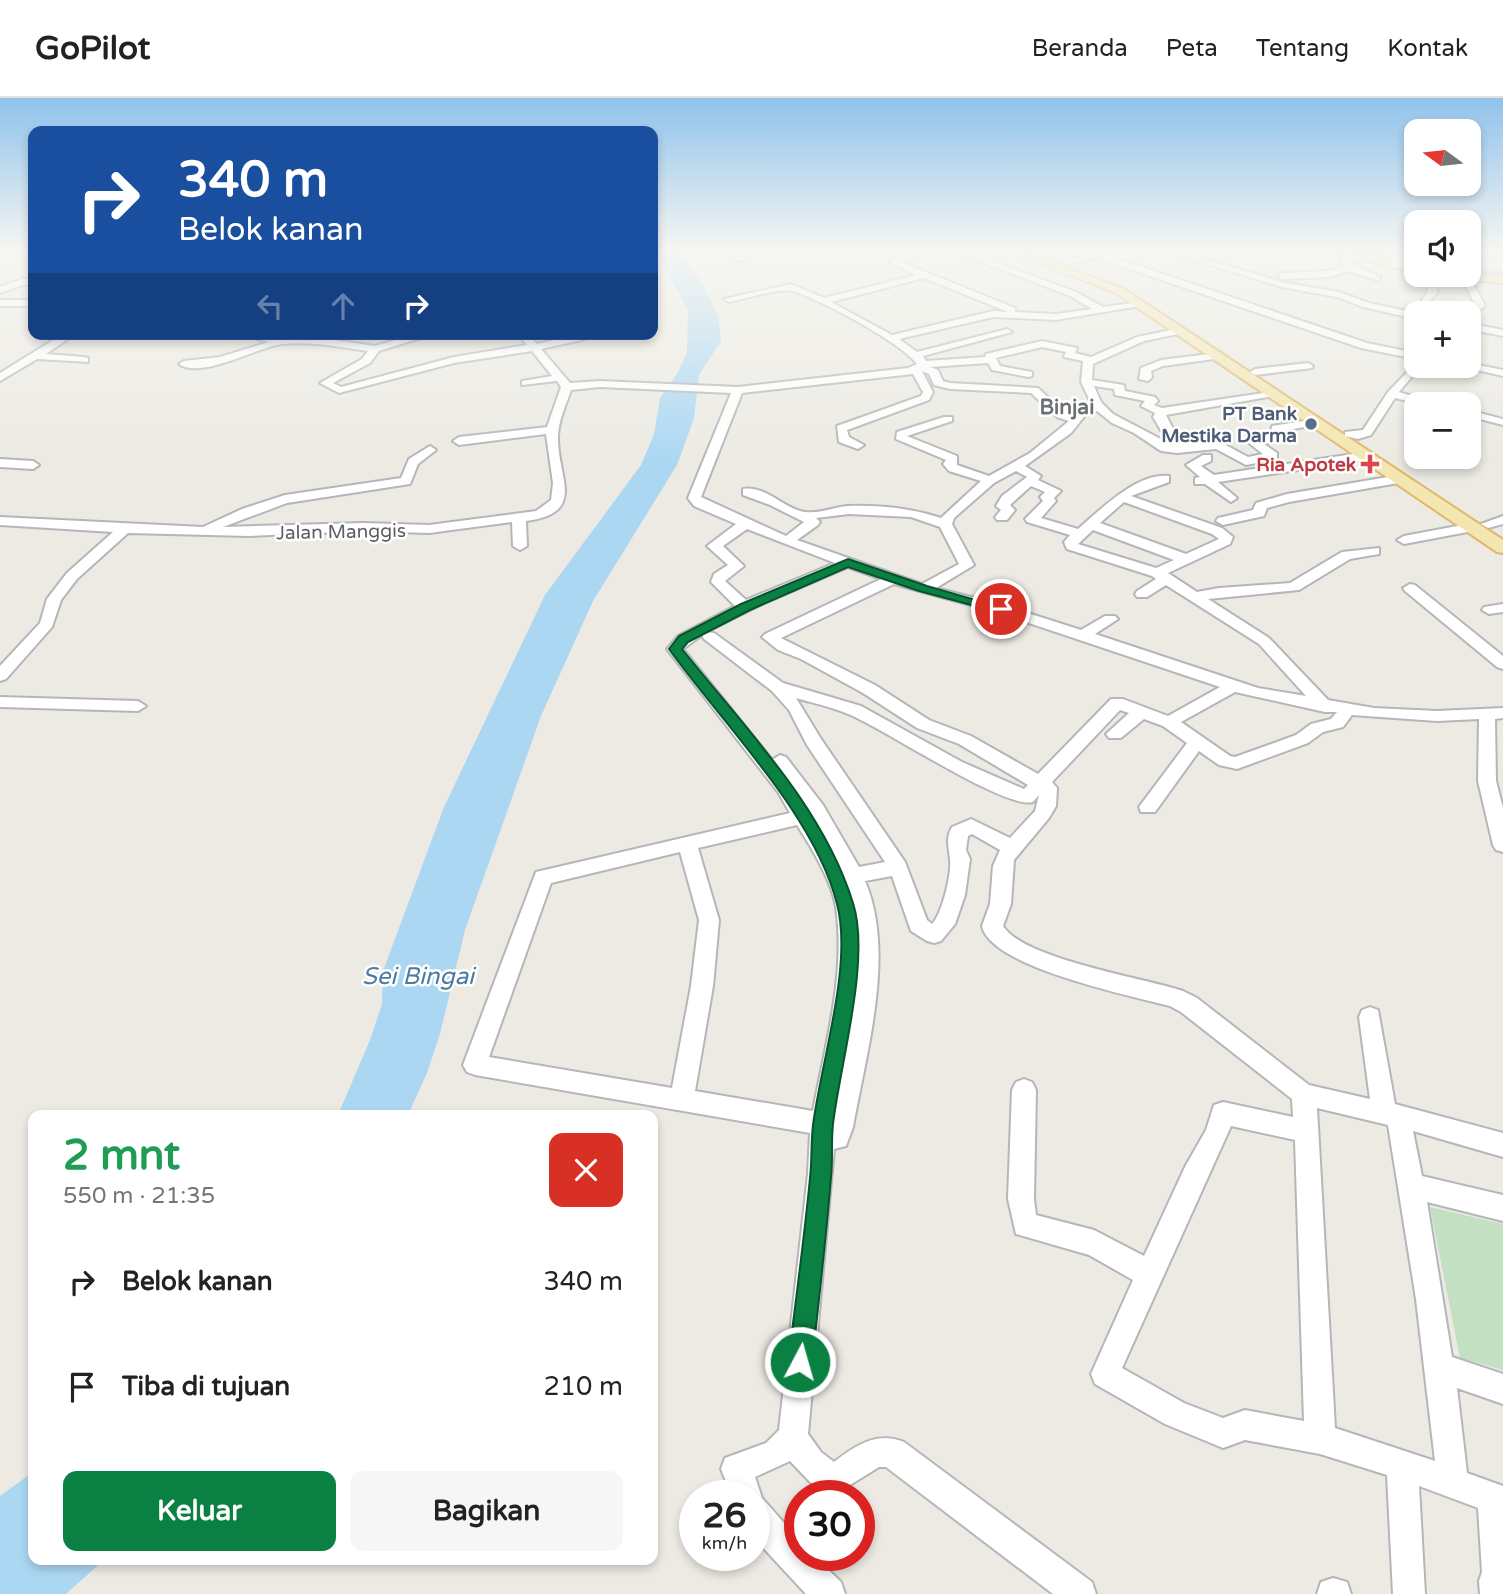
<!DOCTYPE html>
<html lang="id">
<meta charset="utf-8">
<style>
:root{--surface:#fff;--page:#f6f6f6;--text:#222;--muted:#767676;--line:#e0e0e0;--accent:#0b8043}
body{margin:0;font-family:"Varela Round",sans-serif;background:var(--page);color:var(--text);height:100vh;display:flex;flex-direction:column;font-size:26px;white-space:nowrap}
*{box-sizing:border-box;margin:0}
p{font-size:23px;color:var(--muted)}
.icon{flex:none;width:38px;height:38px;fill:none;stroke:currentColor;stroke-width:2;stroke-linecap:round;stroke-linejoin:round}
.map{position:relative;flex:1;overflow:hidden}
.drawer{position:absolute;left:28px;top:1012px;width:630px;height:455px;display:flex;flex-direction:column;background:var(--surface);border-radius:14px;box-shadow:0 4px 10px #0003}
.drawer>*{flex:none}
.guide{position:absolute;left:28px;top:28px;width:630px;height:214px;border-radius:14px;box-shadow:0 4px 10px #0003;background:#1a4fa0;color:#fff;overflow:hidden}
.needle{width:46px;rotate:285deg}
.controls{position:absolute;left:1404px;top:21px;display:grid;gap:14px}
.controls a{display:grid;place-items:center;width:77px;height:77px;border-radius:14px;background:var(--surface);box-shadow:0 4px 10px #0003;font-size:35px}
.speed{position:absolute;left:679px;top:1382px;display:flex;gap:14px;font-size:35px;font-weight:700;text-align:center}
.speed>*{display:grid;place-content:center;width:91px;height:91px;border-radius:50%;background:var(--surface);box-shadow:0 4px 10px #0003;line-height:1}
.speed small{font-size:18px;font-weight:400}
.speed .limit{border:10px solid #d22;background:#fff;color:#111}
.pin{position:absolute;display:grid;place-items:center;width:60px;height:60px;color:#fff;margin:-30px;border:4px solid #fff;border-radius:50%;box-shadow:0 2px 7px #0007}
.me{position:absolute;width:77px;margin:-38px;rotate:6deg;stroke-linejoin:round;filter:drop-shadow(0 0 5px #0008)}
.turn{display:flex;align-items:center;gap:24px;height:147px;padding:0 35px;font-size:32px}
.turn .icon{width:91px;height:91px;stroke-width:2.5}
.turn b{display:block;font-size:49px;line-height:60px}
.lanes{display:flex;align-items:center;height:66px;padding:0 35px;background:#0003;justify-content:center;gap:35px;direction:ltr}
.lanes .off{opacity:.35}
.round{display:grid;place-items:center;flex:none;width:74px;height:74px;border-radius:14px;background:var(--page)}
.summary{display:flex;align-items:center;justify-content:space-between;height:119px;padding:0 35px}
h1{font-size:42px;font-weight:800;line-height:52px;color:#1e9e55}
.action{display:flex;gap:14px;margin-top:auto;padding:14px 35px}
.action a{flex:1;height:80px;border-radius:14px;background:var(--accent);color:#fff;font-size:28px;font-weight:800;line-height:80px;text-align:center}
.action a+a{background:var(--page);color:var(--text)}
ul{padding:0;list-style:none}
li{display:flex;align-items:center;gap:21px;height:105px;padding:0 35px}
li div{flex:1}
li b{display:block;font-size:26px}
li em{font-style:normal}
header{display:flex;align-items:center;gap:42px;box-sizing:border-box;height:98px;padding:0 35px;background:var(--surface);border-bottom:2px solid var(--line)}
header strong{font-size:33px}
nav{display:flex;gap:38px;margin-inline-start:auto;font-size:24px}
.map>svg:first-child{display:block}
.green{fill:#c4e0c3}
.water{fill:#acd7f3}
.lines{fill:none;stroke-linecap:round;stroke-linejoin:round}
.stream{stroke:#acd7f3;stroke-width:2.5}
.river{fill:#acd7f3;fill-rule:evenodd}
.minor-casing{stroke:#b4b6b9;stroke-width:4}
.major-casing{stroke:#deb96a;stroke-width:4}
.minor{fill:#fff;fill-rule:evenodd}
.major{fill:#f4e6b0;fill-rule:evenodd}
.minor-bridge-casing{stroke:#b4b6b9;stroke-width:11;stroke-linecap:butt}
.minor-bridge{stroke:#fff;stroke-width:10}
.route{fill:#0b8043;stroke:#07532c;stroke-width:2}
.service-dot{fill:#5c6f8a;stroke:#fff;stroke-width:2.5}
.health-dot{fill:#e0444e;stroke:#fff;stroke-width:2.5}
.labels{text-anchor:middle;stroke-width:5;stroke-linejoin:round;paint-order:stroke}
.far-service-label{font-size:19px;font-weight:bold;fill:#4e5e75;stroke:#fff;text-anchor:end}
.far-health-label{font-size:19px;font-weight:bold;fill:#be3a42;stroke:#fff;text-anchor:end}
.far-street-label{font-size:19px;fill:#5b5f62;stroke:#fff}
.far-quarter-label{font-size:21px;font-weight:bold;fill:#6d7174;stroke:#fff}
.water-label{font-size:24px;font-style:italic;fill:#4c7aa3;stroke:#fff}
</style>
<header>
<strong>GoPilot</strong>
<nav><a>Beranda</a><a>Peta</a><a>Tentang</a><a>Kontak</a></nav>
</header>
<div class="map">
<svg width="1503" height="1496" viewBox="0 0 1503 1496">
<rect width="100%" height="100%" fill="#eceae3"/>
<polygon class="green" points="1430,1109 1503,1126 1503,1272 1460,1260"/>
<g class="water">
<polygon points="654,153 678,153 702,185 718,218 721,243 699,277 694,320 677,367 593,503 541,618 465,832 440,936 427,975 408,1017 338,1017 370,942 382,906 383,873 444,709 545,497 641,367 654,336 660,300 677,276 687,254 688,211"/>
<polygon points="33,1374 33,1461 105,1461 66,1496 0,1496 0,1398"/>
</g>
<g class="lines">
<g class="stream">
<polyline points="1179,153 1271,180 1335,195"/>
<polyline points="1468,225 1483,228"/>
</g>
<g class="river">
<polygon points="1358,153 1378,153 1416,162 1416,170 1359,156"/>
<polygon points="1468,169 1503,173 1503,181 1467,177"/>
</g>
<defs>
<g id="minor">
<polygon points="724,153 733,153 745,161 738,163"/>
<path d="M919,153H930L901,164L1015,210V214L1056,216L1092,211L1070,198L953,153H964L1076,194L1103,209L1141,204L1146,207L1056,222L993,219L899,241L917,254L1007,231L1012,234L923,258L926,263L985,259L986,256L1042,243L1077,250L1075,255L1091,259L1137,239L1180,230L1183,231V235L1144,243L1093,266L1092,282L1124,287L1125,293L1155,299L1158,303L1154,307L1162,310L1277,293L1278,295L1273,298L1166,317L1177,339L1187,346L1218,343L1248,359L1263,356L1249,345L1271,337L1272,328L1316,321L1322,324L1316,327L1282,333L1281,341L1264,346L1277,355V361L1246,367L1216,351L1177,355L1161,353L1134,335L1112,325L1097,313L1087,315L1071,335L1025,368L1041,378L1038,382L1061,393L1054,400L1056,403L1041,420L1078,431C1099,413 1137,374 1169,378V384L1131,398L1222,430L1233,439L1230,446L1168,475L1197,494L1219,490L1290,485L1342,454L1379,450V456L1350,461L1299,492L1208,501L1269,540L1328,602L1374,610L1437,613L1503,610V620L1495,621L1496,683L1503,710V754L1496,752L1493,747L1478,683L1479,621L1437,623L1352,617L1343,629L1323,634L1308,645L1237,671L1219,667L1199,653L1155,714H1141L1139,709L1187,645L1163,628L1144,621L1121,640H1109L1106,636L1129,615L1120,612L1052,684L1057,690L1056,708L1049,720L1014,762L1011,806L1003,828C1023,861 1144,880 1183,893L1197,900L1309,987L1370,1001L1359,919L1362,912L1370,909L1378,912L1395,1006L1503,1035V1059L1413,1033L1422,1078L1503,1097V1123L1427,1104L1452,1259L1503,1276V1306L1457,1290L1467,1375L1503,1388V1496H1480L1479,1483L1482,1474L1478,1410L1419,1388L1425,1496H1393L1387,1377L1320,1356L1245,1342L1223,1350L1165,1326L1095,1286L1091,1276L1133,1182L1089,1157L1016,1136L1008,1101L1012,992L1016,984L1024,981L1032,984L1036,992L1034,1101L1036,1117L1094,1132L1144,1158L1185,1069L1206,1032L1214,1007L1223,1004L1293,1019L1292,1001L1181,914L1170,908C1132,898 990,869 982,828L990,806L993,768L1000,752L972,736L968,738L966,752L970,761L965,797L955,826L941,843L934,845L927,843L911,833L892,778L865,783C896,855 866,955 853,1029L846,1048L834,1051L808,1336L821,1354L834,1364C856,1347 877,1333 904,1344L1092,1484L1096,1496H1053L886,1369H879L837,1395L811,1385L790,1363L755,1379L762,1400L800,1443V1458H814L841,1484L845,1496H806L754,1440V1398H732L721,1371L725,1360L766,1345L779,1332L808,1076L810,1035L475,977L467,974L463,967L536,774L790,715L778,694L667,551L678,538L735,508L711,484L714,476L728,467L707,448L736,426L694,408L688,400L731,295L600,289L571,292C566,307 558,323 558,339C557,379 588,415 526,423L527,448L520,452L513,448L512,424L429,435L363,433L248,438L128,435L77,481L61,502L52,529L6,581L0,583V568L40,525L47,501L67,475L113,434L0,427V419L203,429L242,411L285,397L401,380L409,361L430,348L436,352L418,366L410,386L287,405L223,429L363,425L429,427L536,413L551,402L553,385L546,336L459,347L453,343L459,339L547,329L561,289L557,283L522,287V283L552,278L532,253L454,265L339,295L320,285L362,261L368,253C341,249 310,243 282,246C257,249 202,282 179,266L184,263L220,259L269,244L238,236L334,242L375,248L416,236H433L379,253L370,265L333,285L341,289L454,259L527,247L518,236H528L537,246L580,236H595L582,242L541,251L570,285L600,283L738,289L908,270L917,266C902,245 818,200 792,193C779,190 744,201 729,204L724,201L791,186L824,200L916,177L889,164ZM924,180L1008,214L993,213L892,237L831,204ZM1042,249L1066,254L1064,259L1083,263L1081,284L1092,307L1079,311L1074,317L1065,315L1038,290L950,285L943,283L938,272L930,269L988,265L992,272L1028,279L1032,278V274L1000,268L996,260ZM922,273L929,276L934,287L950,291L1031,295L1057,319L1069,323L1030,355L989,378L957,367V358L907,338L952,323V319H944L897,334L896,341L946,362L943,366L949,373L981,383L941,420C911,410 879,407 848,408C835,409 818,416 805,414C784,411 766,387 743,391V397L770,407L804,424L786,438L701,399L742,295L913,276L923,294L921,298L837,328L839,344L858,351L864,347L849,339L847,332L929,302L933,294ZM1094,288L1114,291L1115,297L1145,303L1141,308L1155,315L1153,319L1168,344L1174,348L1113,316L1101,304ZM1016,373L1027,379L1002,398L996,408L1001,412L995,419L997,422H1007L1015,412L1010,407L1031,388L1045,394L1040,399L1043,403L1025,421L1027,424L1070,437L1064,444L1067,451L1152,478L1156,481L1137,493L1135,496L1137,499H1147L1166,487L1259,546L1306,598L1258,590L1095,536L1118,521L1115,518H1105L1081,532L1006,508L936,490L974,467L952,426L954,420L994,385ZM1124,404L1212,436L1219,441L1186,456L1100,425ZM849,416L911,419L940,429L959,466L922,486L797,442L818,427L820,424L816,420ZM747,431L835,465L746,502L725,483L744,468L723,448ZM1093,432L1174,462L1156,470L1078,446ZM848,469L881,481L765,536L762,539L778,552L801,561L863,595L917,630L959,646L1028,687L1024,691L962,664L861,608L783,585L714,535L706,534L760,507ZM894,486L996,514L1220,589L1168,618L1123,601H1111L1038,676L971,638L929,622L875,587L781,540ZM702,537L704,541L772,593L789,612L807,647L885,764L859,769L823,707L786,659L780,657L772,662L683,551ZM1235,594L1325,614H1337L1331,621L1311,626L1296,637L1235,659L1230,658L1181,624ZM796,600C813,605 832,609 848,616C882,629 1005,712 1033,704L1039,697L1035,713L1010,740L971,721L952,729C945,741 949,749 950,761C952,775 942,816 932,826L927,822L905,764L821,641ZM797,727C811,749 832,783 836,809C846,876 825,948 813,1013L695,993L713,888L719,822L698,750ZM680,754L699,822L691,888L672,990L489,959L551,785ZM1317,1010L1388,1027L1416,1201L1435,1363L1335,1330ZM1231,1028L1295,1042L1304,1323L1245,1312L1223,1320L1184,1305L1122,1270Z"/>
<polygon points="1081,153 1101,155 1367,245 1416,255 1416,261 1361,250 1097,160 1062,168 1062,164 1089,157"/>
<polygon points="1165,153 1177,153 1286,185 1339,194 1369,205 1416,215 1416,221 1363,209 1337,199 1282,189"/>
<polygon points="1376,153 1388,153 1416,159 1416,164"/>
<polygon points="1360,156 1363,161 1349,165 1380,179 1380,183 1349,173 1329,179 1282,181 1278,178 1282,175 1328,173 1343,169 1340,162"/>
<polygon points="1468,176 1485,208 1468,222 1467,215 1475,207 1461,178"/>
<polygon points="1430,177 1438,177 1437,195 1425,208 1420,205 1427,195"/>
<polygon points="22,181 33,181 33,187 23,187 0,195 0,189"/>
<rect x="0" y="202" width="33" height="6"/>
<polygon points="1468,225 1503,232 1503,238 1468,231"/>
<polygon points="63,236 75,236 46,256 84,259 88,260 88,264 37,261 0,283 0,275"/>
<polygon points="1217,255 1221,256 1221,260 1163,268 1151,273 1152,279 1148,283 1139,281 1141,270 1161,262"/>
<polygon points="1308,265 1313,268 1312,270 1255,277 1250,274 1255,271"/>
<polygon points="1416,265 1416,268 1421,268 1399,294 1438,306 1420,306 1395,300 1371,337 1358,341 1345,338 1345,334 1363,332 1388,294"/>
<polygon points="1468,265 1503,272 1503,278 1460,268 1468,268"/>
<polygon points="1468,312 1503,321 1503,327 1468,318"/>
<polygon points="1367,354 1371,355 1371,361 1218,384 1237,400 1231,404 1205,386 1195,386 1195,380 1200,379 1186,367 1203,357 1211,357 1211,363 1201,368 1214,377"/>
<polygon points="0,361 33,363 39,367 33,371 0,369"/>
<polygon points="1400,377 1404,378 1404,384 1289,404 1267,410 1264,418 1223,427 1216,423 1218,420 1253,412 1256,405 1287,396"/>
<polygon points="1503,418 1503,426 1488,430 1481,426"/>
<polygon points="1473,425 1478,426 1478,432 1404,446 1397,442 1404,438"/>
<polygon points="1410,486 1415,487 1503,558 1503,571 1497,569 1405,493 1403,490"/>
<polygon points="1503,506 1503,514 1489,516 1482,512 1484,509"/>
<polygon points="0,599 138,603 146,608 138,613 0,609"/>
<polygon points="1333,1480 1347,1484 1351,1496 1317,1496 1321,1484"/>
</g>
<g id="major">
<polygon points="1009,153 1023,153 1124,191 1503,442 1503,455 1497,454 1116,195"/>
<polygon points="1332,153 1349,153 1416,169 1416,175"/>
<polygon points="1468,175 1503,179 1503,185 1452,180 1446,177"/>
</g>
</defs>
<use href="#minor" class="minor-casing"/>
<use href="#major" class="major-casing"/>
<use href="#minor" class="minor"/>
<use href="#major" class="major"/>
<defs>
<polyline id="minor-bridge" points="1397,165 1411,156"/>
</defs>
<use href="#minor-bridge" class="minor-bridge-casing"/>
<use href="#minor-bridge" class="minor-bridge"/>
</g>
<linearGradient id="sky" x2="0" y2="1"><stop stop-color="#90c2ec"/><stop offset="0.42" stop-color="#f6f6f2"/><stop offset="1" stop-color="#f6f6f2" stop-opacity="0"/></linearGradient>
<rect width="1503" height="362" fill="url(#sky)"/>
<path class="route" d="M848,461L927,488L1007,511L1001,515L919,493L848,469L750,512L688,544L682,551C744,629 823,708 853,805C871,861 840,966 833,1026C831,1044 833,1062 831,1079C826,1141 819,1203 812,1264L809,1273L800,1276L792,1273L788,1264C796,1203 804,1141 810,1080C812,1062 811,1044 813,1027C821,964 853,867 837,806C815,717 722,625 669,551L679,538L741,506Z"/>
<circle class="service-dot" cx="1311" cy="326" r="7"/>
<path class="health-dot" d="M1366.5 355.5h7v7h7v7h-7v7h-7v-7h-7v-7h7z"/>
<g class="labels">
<g class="far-service-label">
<text x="1297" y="322">PT Bank<tspan x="1297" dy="22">Mestika Darma</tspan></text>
</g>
<g class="far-health-label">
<text x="1356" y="373">Ria Apotek</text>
</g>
<g class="far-street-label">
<text transform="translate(341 433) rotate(-1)" y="7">Jalan Manggis</text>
</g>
<g class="far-quarter-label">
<text x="1067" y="316">Binjai</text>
</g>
<g class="water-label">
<text x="418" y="886">Sei Bingai</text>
</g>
</g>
</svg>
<div class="controls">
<a><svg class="needle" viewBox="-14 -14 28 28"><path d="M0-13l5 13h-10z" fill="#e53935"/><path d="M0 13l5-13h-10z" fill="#767676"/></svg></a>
<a><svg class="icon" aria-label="sound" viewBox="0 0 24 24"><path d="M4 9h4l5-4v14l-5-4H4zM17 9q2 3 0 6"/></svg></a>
<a>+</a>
<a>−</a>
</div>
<div class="speed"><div>26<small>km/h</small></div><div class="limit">30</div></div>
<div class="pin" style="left:1001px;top:511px;background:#d93025"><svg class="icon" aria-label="arrive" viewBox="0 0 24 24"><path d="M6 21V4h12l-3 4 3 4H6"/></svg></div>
<svg class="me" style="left:800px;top:1264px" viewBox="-20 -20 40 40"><circle r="17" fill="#0b8043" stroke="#fff" stroke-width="3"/><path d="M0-11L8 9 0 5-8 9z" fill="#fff"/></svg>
<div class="guide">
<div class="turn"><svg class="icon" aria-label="right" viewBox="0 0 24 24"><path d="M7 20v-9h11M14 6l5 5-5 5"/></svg><div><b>340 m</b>Belok kanan</div></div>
<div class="lanes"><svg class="icon off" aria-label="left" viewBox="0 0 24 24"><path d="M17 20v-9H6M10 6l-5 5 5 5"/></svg><svg class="icon off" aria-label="ahead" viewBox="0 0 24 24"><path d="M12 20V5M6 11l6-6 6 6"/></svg><svg class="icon" aria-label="right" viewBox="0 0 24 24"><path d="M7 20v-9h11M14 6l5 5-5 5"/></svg></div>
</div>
<section class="drawer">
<div class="summary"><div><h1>2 mnt</h1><p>550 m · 21:35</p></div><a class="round" style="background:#d93025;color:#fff"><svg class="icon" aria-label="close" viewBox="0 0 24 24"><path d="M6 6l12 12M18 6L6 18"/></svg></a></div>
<ul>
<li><svg class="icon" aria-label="right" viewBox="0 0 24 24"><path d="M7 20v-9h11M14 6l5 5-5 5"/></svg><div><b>Belok kanan</b></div><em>340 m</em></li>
<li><svg class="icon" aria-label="arrive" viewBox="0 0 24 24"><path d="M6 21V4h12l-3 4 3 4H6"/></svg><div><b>Tiba di tujuan</b></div><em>210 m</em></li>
</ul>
<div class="action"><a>Keluar</a><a>Bagikan</a></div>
</section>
</div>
